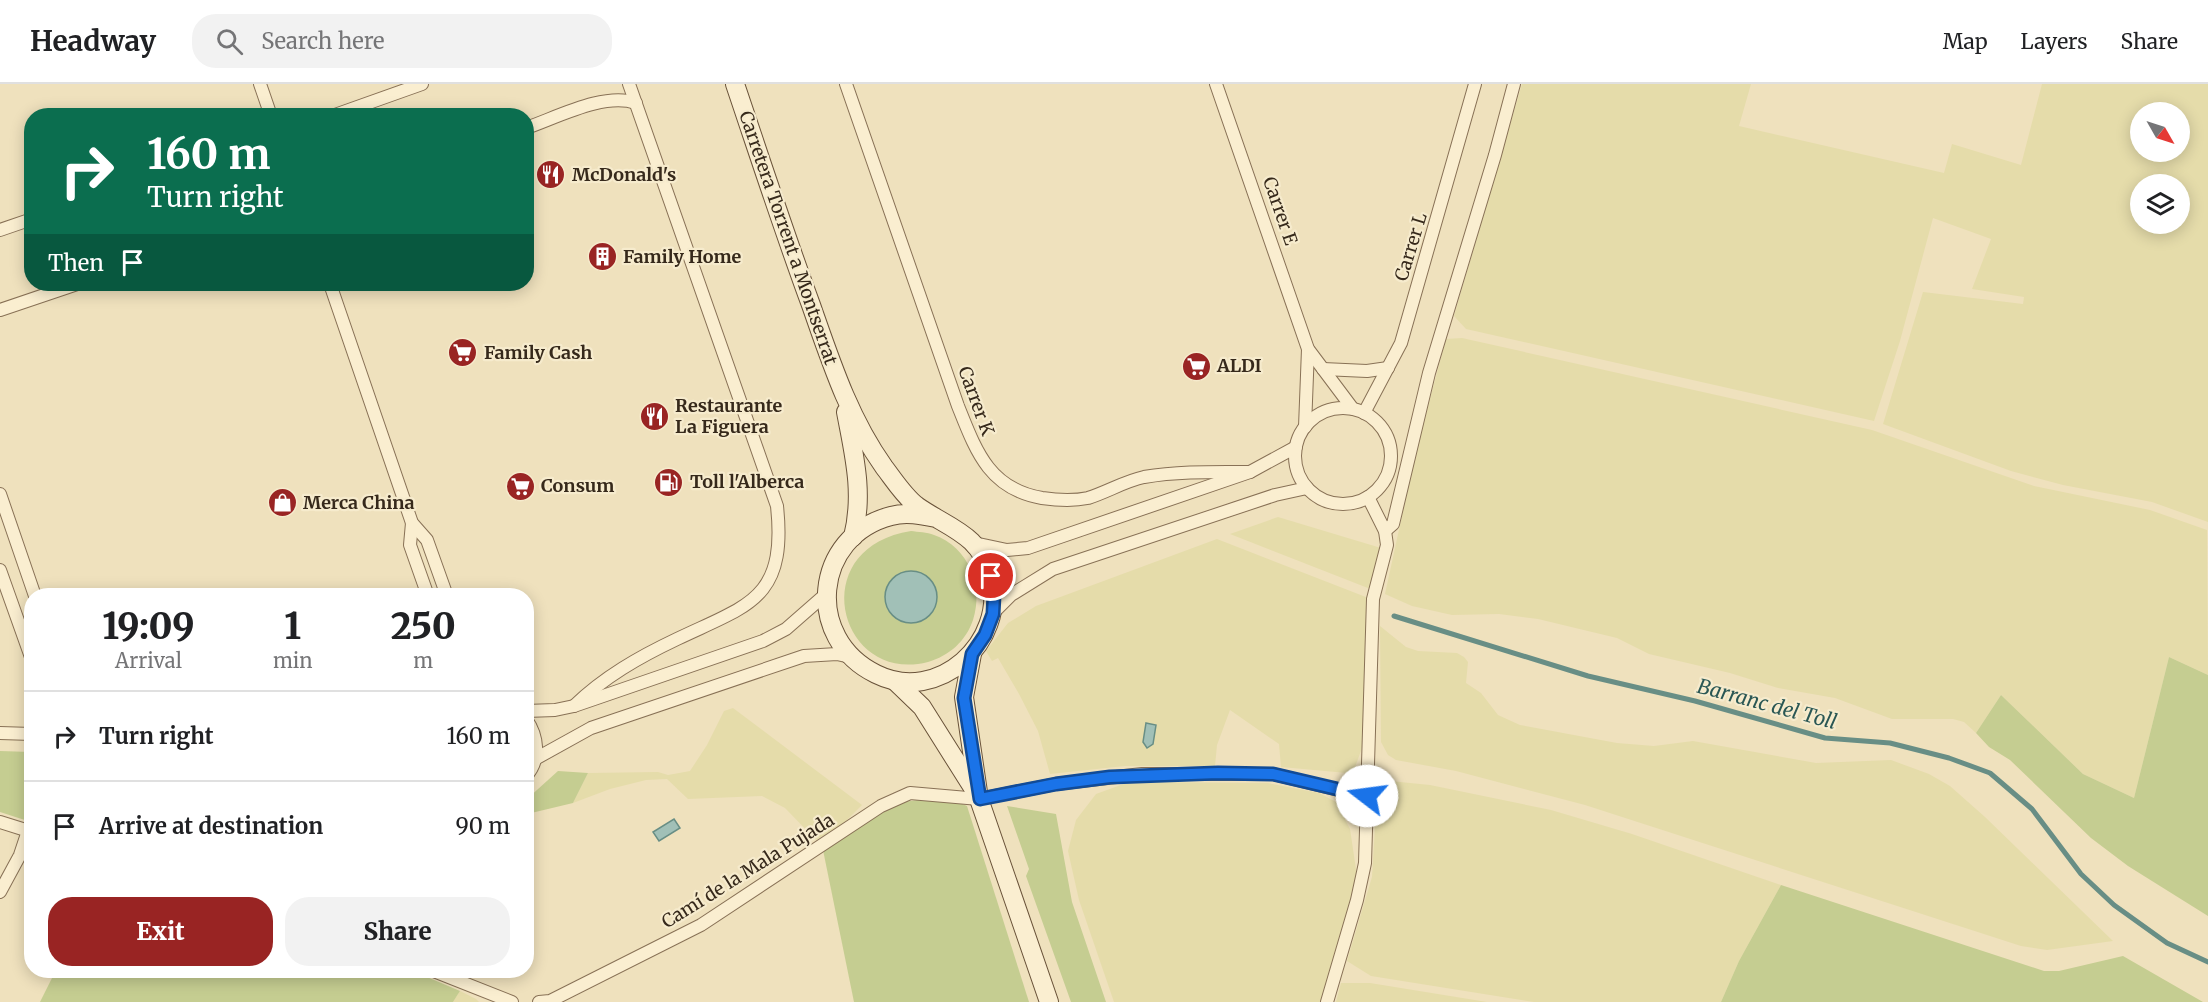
<!DOCTYPE html>
<meta charset="utf-8">
<style>
:root{--surface:#fff;--page:#f2f2f2;--text:#202124;--muted:#757577;--line:#e0e0e0;--accent:#992423}
body{margin:0;font-family:Merriweather,serif;background:var(--page);color:var(--text);height:100vh;display:flex;flex-direction:column;font-size:22px;white-space:nowrap}
*{box-sizing:border-box;margin:0}
p{font-size:20px;color:var(--muted)}
.icon{flex:none;width:33px;height:33px;fill:none;stroke:currentColor;stroke-width:2;stroke-linecap:round;stroke-linejoin:round}
.map{position:relative;flex:1;overflow:hidden}
.drawer{position:absolute;left:24px;top:504px;width:510px;height:390px;display:flex;flex-direction:column;background:var(--surface);border-radius:24px;box-shadow:0 3px 15px #0003}
.drawer>*{flex:none}
.guide{position:absolute;left:24px;top:24px;width:510px;height:183px;border-radius:24px;box-shadow:0 3px 15px #0003;background:#0b6e4f;color:#fff;overflow:hidden}
.needle{width:39px;rotate:129deg}
.controls{position:absolute;left:2130px;top:18px;display:grid;gap:12px}
.controls a{display:grid;place-items:center;width:60px;height:60px;border-radius:50%;background:var(--surface);box-shadow:0 3px 15px #0003;font-size:30px}
.pin{position:absolute;display:grid;place-items:center;width:51px;height:51px;color:#fff;margin:-26px;border:3px solid #fff;border-radius:50%;box-shadow:0 2px 6px #0007}
.me{position:absolute;width:66px;margin:-33px;rotate:285deg;stroke-linejoin:round;filter:drop-shadow(0 0 4px #0008)}
.turn{display:flex;align-items:center;gap:21px;height:126px;padding:0 24px;font-size:27px}
.turn .icon{width:78px;height:78px;stroke-width:2.5}
.turn b{display:block;font-size:42px;line-height:51px}
.then{display:flex;align-items:center;height:57px;padding:0 24px;background:#0003;gap:12px;font-size:22px}
.eta{display:flex;justify-content:space-evenly;align-items:center;height:102px;text-align:center}
.eta b{font-size:36px;font-weight:800;line-height:42px}
.action{display:flex;gap:12px;margin-top:auto;padding:12px 24px}
.action a{flex:1;height:69px;border-radius:24px;background:var(--accent);color:#fff;font-size:24px;font-weight:800;line-height:69px;text-align:center}
.action a+a{background:var(--page);color:var(--text)}
ul{padding:0;list-style:none}
li{display:flex;align-items:center;gap:18px;height:90px;padding:0 24px;border-top:2px solid var(--line)}
li div{flex:1}
li b{display:block;font-size:22px}
li em{font-style:normal}
header{display:flex;align-items:center;gap:36px;box-sizing:border-box;height:84px;padding:0 30px;background:var(--surface);border-bottom:2px solid var(--line)}
header strong{font-size:28px}
nav{display:flex;gap:33px;margin-inline-start:auto;font-size:21px}
.search{width:420px;height:54px;background:var(--page);display:flex;align-items:center;gap:15px;box-sizing:border-box;padding:0 21px;border-radius:24px;color:var(--muted);font-size:22px}
.map>svg:first-child{display:block}
.farmland{fill:#e5dcaa;fill-rule:evenodd}
.green{fill:#c5cd91;fill-rule:evenodd}
.water{fill:#a1c0b7;stroke:#688e85;stroke-width:1.5}
.lines{fill:none;stroke-linecap:round;stroke-linejoin:round}
.stream{stroke:#688e85;stroke-width:5}
.minor-casing{stroke:#887156;stroke-width:14}
.secondary-casing{stroke:#695239;stroke-width:20}
.minor{stroke:#faeed0;stroke-width:12}
.secondary{stroke:#faeed0;stroke-width:18}
.route-casing{stroke:#114b97;stroke-width:15}
.route{stroke:#1a73e8;stroke-width:10}
.labels{text-anchor:middle;stroke-width:4.5;stroke-linejoin:round;paint-order:stroke}
.poi-label{font-size:18px;font-weight:bold;fill:#36291b;stroke:#f6ebcd;text-anchor:start}
.street-label{font-size:18px;fill:#36291b;stroke:#f6ebcd}
.water-label{font-size:20px;font-style:italic;fill:#2a5754;stroke:#f6ebcd}
</style>
<header>
<strong>Headway</strong>
<div class="search"><svg class="icon" aria-label="search" viewBox="0 0 24 24"><circle cx="10" cy="10" r="6"/><path d="M15 15l6 6"/></svg>Search here</div>
<nav><a>Map</a><a>Layers</a><a>Share</a></nav>
</header>
<div class="map">
<svg width="2208" height="918" viewBox="0 0 2208 918">
<rect width="100%" height="100%" fill="#efe1bd"/>
<g class="farmland">
<path d="M1522,0H1751L1739,42L1944,89L1952,60L2021,81L2042,0H2208V438L2152,418L2063,401L2011,387L1883,340L1923,208L2023,220L2024,213L1972,205L1991,155L1933,134L1900,257L1874,337L1466,245L1454,232ZM2140,28H2180V68H2140ZM2140,100H2180V140H2140Z"/>
<polygon points="1462,254 1872,346 2034,402 2150,426 2207,446 2208,591 2169,573 2134,714 2083,690 2001,611 1976,649 1964,638 1953,635 1892,635 1835,614 1778,604 1730,589 1649,570 1617,554 1538,535 1499,530 1452,531 1412,522 1385,510 1417,363 1446,255"/>
<polygon points="1278,433 1381,464 1373,506 1230,450"/>
<polygon points="1217,455 1371,515 1362,664 1354,686 1347,689 1281,683 1279,660 1230,626 1217,661 1215,682 1125,682 1050,690 1038,647 1019,610 998,574 992,577 986,567 1008,539 1036,522"/>
<polygon points="1380,542 1406,563 1418,567 1457,569 1464,573 1468,578 1466,599 1481,609 1498,631 1520,641 1617,659 1654,662 1693,657 1816,679 1891,676 1929,690 1950,702 1985,733 2113,857 2047,866 2021,862 1585,721 1456,687 1396,676 1388,671 1381,658"/>
<polygon points="733,624 862,721 843,740 816,756 785,724 762,712 688,715 667,695 646,696 610,705 573,719 588,689 658,688 668,691 690,687 707,661 724,627"/>
<polygon points="1390,697 1430,701 1551,726 1632,750 1781,801 1739,877 1721,918 1534,918 1371,892 1347,877 1372,793 1377,709"/>
<polygon points="1129,698 1268,699 1319,709 1336,718 1350,745 1357,792 1322,918 1114,918 1079,816 1068,767 1076,736 1096,710"/>
<polygon points="1341,899 1370,899 1487,918 1336,918"/>
<polygon points="460,907 476,915 479,918 453,918"/>
</g>
<g class="green">
<path d="M911,447C918,448 927,448 934,451C969,463 984,503 973,536C966,557 949,572 928,578C839,601 803,464 911,447ZM911,488C931,494 942,506 933,527L895,493Z"/>
<polygon points="2169,573 2208,591 2208,832 2128,782 2091,754 2010,676 1989,663 1976,649 2001,611 2083,690 2134,714"/>
<polygon points="0,667 31,668 31,738 0,728"/>
<polygon points="558,687 588,689 573,719 527,730 527,715"/>
<polygon points="919,716 958,718 967,722 1029,918 854,918 823,766 894,719"/>
<polygon points="1007,722 1056,730 1072,818 1106,918 1071,918 1026,792 1029,785"/>
<polygon points="1781,801 2044,887 2059,887 2123,872 2203,918 1721,918 1739,877"/>
<polygon points="56,886 413,887 460,907 453,918 40,918"/>
</g>
<g class="water">
<circle cx="911" cy="513" r="26"/>
<polygon points="1146,639 1156,641 1153,660 1147,664 1143,658"/>
<polygon points="674,735 680,744 659,757 653,748"/>
</g>
<g class="lines">
<polyline class="stream" points="1394,532 1588,592 1695,617 1825,654 1890,659 1949,674 1990,689 2032,725 2081,790 2114,821 2167,859 2208,878"/>
<defs>
<g id="minor">
<polyline points="260,0 271,32"/>
<path d="M846,0L958,322C976,367 989,405 1042,414C1056,416 1074,417 1088,414C1107,408 1125,397 1144,393C1179,387 1214,388 1250,388"/>
<polyline points="1216,0 1308,265 1353,325"/>
<polyline points="332,32 422,0"/>
<path d="M526,44C558,33 604,8 636,19"/>
<polyline points="0,146 32,135"/>
<polyline points="330,200 412,439 427,456 447,512"/>
<polyline points="0,226 77,200"/>
<polyline points="1323,285 1367,287 1388,284"/>
<circle cx="1343" cy="372" r="48"/>
<polyline points="1364,329 1401,259 1475,0"/>
<polyline points="1305,343 1308,265"/>
<polyline points="0,410 35,512"/>
<polyline points="412,439 410,461 428,512"/>
<polyline points="1385,447 1393,440 1429,289 1495,71 1514,0"/>
<polyline points="974,459 1007,466 1028,464 1250,388 1296,363"/>
<polyline points="0,486 32,576"/>
<polyline points="993,529 1011,511 1053,485 1275,411 1307,404"/>
<path d="M574,622C604,593 639,573 677,555C748,521 787,516 777,422L629,0"/>
<polyline points="526,627 555,626 574,622 763,557 786,545 826,510"/>
<path d="M526,635C538,652 541,676 526,692"/>
<polyline points="0,649 32,650"/>
<polyline points="535,675 591,644 804,572 837,570 850,573"/>
<polyline points="0,738 32,748"/>
<polyline points="0,808 20,771 28,747"/>
<polyline points="431,886 512,918"/>
<polyline points="539,918 550,917 701,841 881,722 910,709 979,715 1056,700 1142,690 1273,690 1367,713"/>
<polyline points="1327,918 1357,816 1365,779 1373,515 1387,461 1385,447 1368,413"/>
</g>
<g id="secondary">
<path d="M735,0C760,74 784,148 811,221C831,278 849,334 884,383C894,396 904,412 917,422C948,444 981,450 991,493C1007,558 938,621 876,590C804,555 813,452 891,432C906,428 921,431 936,434"/>
<path d="M846,328C854,371 864,409 853,453"/>
<polyline points="972,570 964,613 979,715 1049,918"/>
<polyline points="895,597 922,623 973,704"/>
</g>
</defs>
<use href="#minor" class="minor-casing"/>
<use href="#secondary" class="secondary-casing"/>
<use href="#minor" class="minor"/>
<use href="#secondary" class="secondary"/>
</g>
<g class="lines">
<defs>
<polyline id="route" points="991,492 994,511 993,530 985,551 972,570 964,614 980,715 1056,700 1110,693 1218,689 1273,690 1367,712"/>
</defs>
<use href="#route" class="route-casing"/>
<use href="#route" class="route"/>
</g>
<defs>
<symbol id="restaurant-disc" viewBox="-11 -11 22 22"><circle r="9.5" fill="#992423" stroke="#f6ebcd"/><path d="M-5-6h1v4h1v-4h1v4h1v-4h1v5L-1.5 .5V6h-2V.5L-5-1ZM5-6V6H3V1.5H1.5Q1.5-4 5-6Z" fill="#fff"/></symbol>
<symbol id="building-disc" viewBox="-11 -11 22 22"><circle r="9.5" fill="#992423" stroke="#f6ebcd"/><path d="M-4-6H4V6H1V3H-1V6H-4ZM-2.5-4.3h1.7v1.8h-1.7ZM.8-4.3h1.7v1.8H.8ZM-2.5-1h1.7V.8h-1.7ZM.8-1h1.7V.8H.8Z" fill="#fff"/></symbol>
<symbol id="supermarket-disc" viewBox="-11 -11 22 22"><circle r="9.5" fill="#992423" stroke="#f6ebcd"/><path d="M-6-5.5h2.5l.6 2H6L4.5 2H-2.5L-4.4-4H-6ZM-1.5 3.2a1.3 1.3 0 1 0 .1 0ZM3 3.2a1.3 1.3 0 1 0 .1 0Z" fill="#fff"/></symbol>
<symbol id="fuel-disc" viewBox="-11 -11 22 22"><circle r="9.5" fill="#992423" stroke="#f6ebcd"/><path d="M-5.5-6h7V0h2V4h1.3V-2.5L3-4.5l.8-.8L6-3V5H2.5V1h-1V6h-7ZM-4.2-4.7v3.2H.2V-4.7Z" fill="#fff"/></symbol>
<symbol id="shop-disc" viewBox="-11 -11 22 22"><circle r="9.5" fill="#992423" stroke="#f6ebcd"/><path d="M-5-2.5h2.3a2.7 3.5 0 0 1 5.4 0H5L5.5 6h-11ZM-1.5-2.5h3a1.5 2.3 0 0 0-3 0Z" fill="#fff"/></symbol>
</defs>
<g fill-rule="evenodd">
<use href="#restaurant-disc" x="534" y="74" width="33" height="33"/>
<use href="#building-disc" x="586" y="156" width="33" height="33"/>
<use href="#supermarket-disc" x="446" y="252" width="33" height="33"/>
<use href="#supermarket-disc" x="1180" y="266" width="33" height="33"/>
<use href="#restaurant-disc" x="638" y="316" width="33" height="33"/>
<use href="#fuel-disc" x="652" y="382" width="33" height="33"/>
<use href="#supermarket-disc" x="504" y="386" width="33" height="33"/>
<use href="#shop-disc" x="266" y="402" width="33" height="33"/>
</g>
<g class="labels">
<g class="poi-label">
<text x="572" y="97">McDonald's</text>
<text x="623" y="179">Family Home</text>
<text x="484" y="275">Family Cash</text>
<text x="1217" y="288">ALDI</text>
<text x="675" y="328">Restaurante<tspan x="675" dy="21">La Figuera</tspan></text>
<text x="690" y="404">Toll l'Alberca</text>
<text x="541" y="408">Consum</text>
<text x="303" y="425">Merca China</text>
</g>
<g class="street-label">
<text transform="translate(1280 127) rotate(71)" y="6">Carrer E</text>
<text transform="translate(788 154) rotate(71)" y="6">Carretera Torrent a Montserrat</text>
<text transform="translate(1411 163) rotate(-73)" y="6">Carrer L</text>
<text transform="translate(976 317) rotate(70)" y="6">Carrer K</text>
<text transform="translate(748 787) rotate(-32)" y="6">Camí de la Mala Pujada</text>
</g>
<g class="water-label">
<text transform="translate(1767 620) rotate(15)" y="7">Barranc del Toll</text>
</g>
</g>
</svg>
<div class="controls">
<a><svg class="needle" viewBox="-14 -14 28 28"><path d="M0-13l5 13h-10z" fill="#e53935"/><path d="M0 13l5-13h-10z" fill="#757577"/></svg></a>
<a><svg class="icon" aria-label="layers" viewBox="0 0 24 24"><path d="M12 4l9 5-9 5-9-5zM3 14l9 5 9-5"/></svg></a>
</div>
<div class="pin" style="left:991px;top:492px;background:#d93025"><svg class="icon" aria-label="arrive" viewBox="0 0 24 24"><path d="M6 21V4h12l-3 4 3 4H6"/></svg></div>
<svg class="me" style="left:1367px;top:712px" viewBox="-20 -20 40 40"><circle r="19" fill="#fff"/><path d="M0-13L10 11 0 6-10 11z" fill="#1a73e8"/></svg>
<div class="guide">
<div class="turn"><svg class="icon" aria-label="right" viewBox="0 0 24 24"><path d="M7 20v-9h11M14 6l5 5-5 5"/></svg><div><b>160 m</b>Turn right</div></div>
<div class="then">Then<svg class="icon" aria-label="arrive" viewBox="0 0 24 24"><path d="M6 21V4h12l-3 4 3 4H6"/></svg></div>
</div>
<section class="drawer">
<div class="eta">
<div><b>19:09</b><p>Arrival</p></div>
<div><b>1</b><p>min</p></div>
<div><b>250</b><p>m</p></div>
</div>
<ul>
<li><svg class="icon" aria-label="right" viewBox="0 0 24 24"><path d="M7 20v-9h11M14 6l5 5-5 5"/></svg><div><b>Turn right</b></div><em>160 m</em></li>
<li><svg class="icon" aria-label="arrive" viewBox="0 0 24 24"><path d="M6 21V4h12l-3 4 3 4H6"/></svg><div><b>Arrive at destination</b></div><em>90 m</em></li>
</ul>
<div class="action"><a>Exit</a><a>Share</a></div>
</section>
</div>
